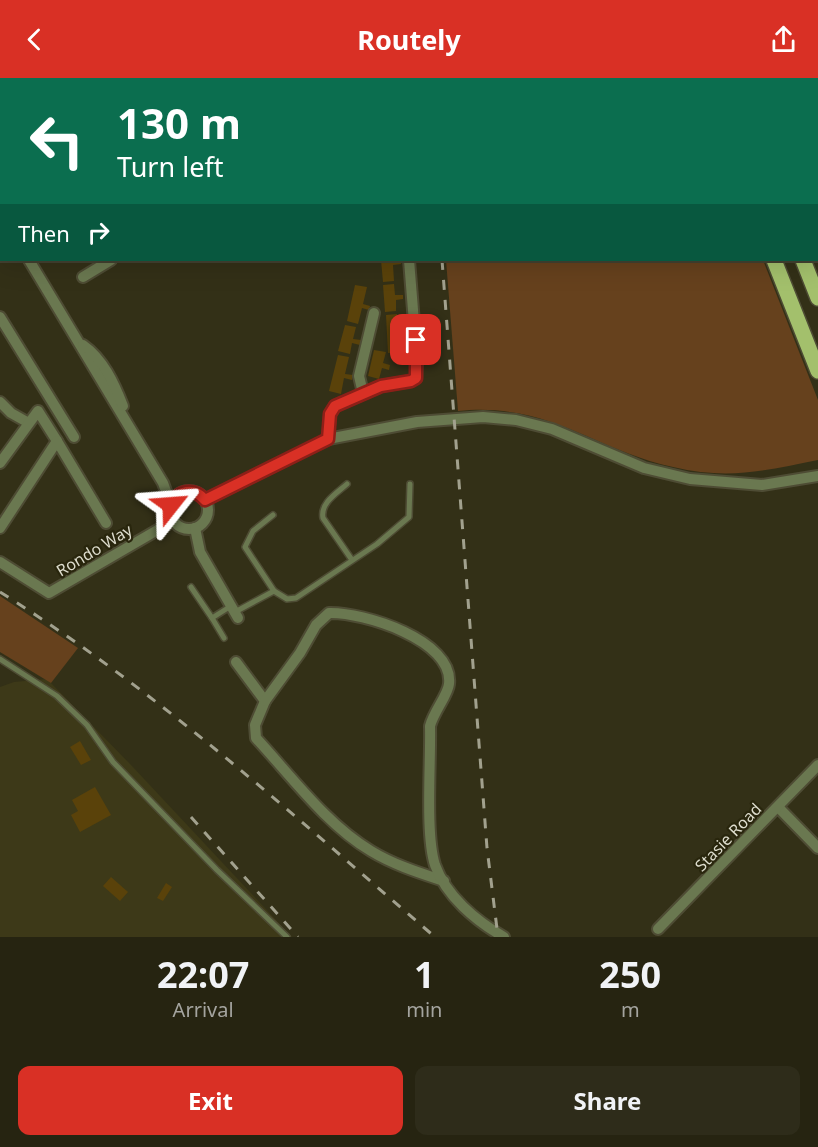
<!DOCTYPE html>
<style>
:root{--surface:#262411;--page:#2e2c1a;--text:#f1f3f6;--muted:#a4a49f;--line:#424131;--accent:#d93025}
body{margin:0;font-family:"Noto Sans",sans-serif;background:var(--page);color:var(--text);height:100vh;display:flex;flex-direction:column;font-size:22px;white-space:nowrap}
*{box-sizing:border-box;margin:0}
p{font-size:20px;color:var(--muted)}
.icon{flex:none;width:33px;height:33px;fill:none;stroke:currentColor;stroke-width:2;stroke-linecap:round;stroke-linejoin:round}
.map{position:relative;height:859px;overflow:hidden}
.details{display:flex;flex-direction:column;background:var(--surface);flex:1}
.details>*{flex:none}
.banner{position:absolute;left:0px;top:0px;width:819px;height:183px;box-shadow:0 6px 24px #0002,0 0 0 2px var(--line);background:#0b6e4f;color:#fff;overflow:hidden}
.pin{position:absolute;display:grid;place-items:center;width:51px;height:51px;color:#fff;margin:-26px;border-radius:12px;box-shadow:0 3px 9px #0006}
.me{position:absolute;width:66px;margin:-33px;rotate:62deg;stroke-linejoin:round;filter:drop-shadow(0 0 4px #0008)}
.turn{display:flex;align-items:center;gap:21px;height:126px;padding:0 18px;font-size:27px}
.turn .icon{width:78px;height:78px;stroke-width:2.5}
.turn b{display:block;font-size:42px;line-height:51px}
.then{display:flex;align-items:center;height:57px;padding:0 18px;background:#0003;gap:12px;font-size:22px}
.eta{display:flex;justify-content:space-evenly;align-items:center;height:102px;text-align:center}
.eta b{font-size:36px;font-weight:700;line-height:42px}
.cta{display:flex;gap:12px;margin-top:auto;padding:12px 18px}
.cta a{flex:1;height:69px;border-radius:12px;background:var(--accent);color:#fff;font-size:24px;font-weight:700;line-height:69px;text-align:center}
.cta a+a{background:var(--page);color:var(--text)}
header{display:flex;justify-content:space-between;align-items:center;height:78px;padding:0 18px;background:var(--accent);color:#fff;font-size:27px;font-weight:700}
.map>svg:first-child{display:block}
.built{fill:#3d3918}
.green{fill:#66411d}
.building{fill:#5a420a}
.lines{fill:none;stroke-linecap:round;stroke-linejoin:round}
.service-casing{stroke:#4e4c34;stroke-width:8}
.minor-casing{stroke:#4e4c34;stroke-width:14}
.primary-casing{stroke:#4e4c34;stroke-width:18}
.service{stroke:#6a7850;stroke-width:5}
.minor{stroke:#6a7850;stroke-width:10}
.primary{stroke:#a3c06c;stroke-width:15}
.rail{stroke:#a2a18e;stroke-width:3;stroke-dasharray:10 10;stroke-linecap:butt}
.route-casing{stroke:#8d1f18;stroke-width:15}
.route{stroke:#d93025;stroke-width:10}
.labels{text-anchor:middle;stroke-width:4.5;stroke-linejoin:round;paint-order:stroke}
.street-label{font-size:16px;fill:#dddccd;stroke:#29260d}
</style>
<header><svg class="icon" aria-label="back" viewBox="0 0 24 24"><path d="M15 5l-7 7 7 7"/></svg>Routely<svg class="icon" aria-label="share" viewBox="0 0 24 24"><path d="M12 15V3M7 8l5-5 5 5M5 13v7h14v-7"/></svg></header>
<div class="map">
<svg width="818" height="859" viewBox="0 0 818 859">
<rect width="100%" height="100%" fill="#333017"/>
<polygon class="built" points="47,601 131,687 292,859 0,859 0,609 14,604"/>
<g class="green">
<polygon points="431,0 693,0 693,1 432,2"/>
<path d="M446,182H763L818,322V382C764,393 728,402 673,389C592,371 550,324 458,333Z"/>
<polygon points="0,518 78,570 51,605 0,574"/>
</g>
<g class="building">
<polygon points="381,182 400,182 401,186 393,187 394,203 383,204"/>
<polygon points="394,206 395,217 403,217 403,221 396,222 396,233 385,234 383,207"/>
<polygon points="355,207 367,209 363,226 370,228 369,232 362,230 358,246 347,243"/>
<polygon points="397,236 398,253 406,252 406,257 399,257 400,274 388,275 386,237"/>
<polygon points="345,247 356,249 353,261 361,262 360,267 352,265 350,276 338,273"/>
<polygon points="374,272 386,274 383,285 390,287 389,292 382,290 379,301 368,298"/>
<polygon points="338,277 349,279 345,296 353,297 352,302 344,300 341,316 329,313"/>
<polygon points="80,663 91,682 81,687 70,669"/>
<polygon points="95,709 111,737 80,754 71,737 78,733 72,722"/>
<polygon points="111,799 128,814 120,823 103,808"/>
<polygon points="166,805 172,809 163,823 157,820"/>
</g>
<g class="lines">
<defs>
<g id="service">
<polyline points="0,168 2,167"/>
<path d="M347,406C337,415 320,425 323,440L352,482"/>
<polyline points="273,437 253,453 245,469 274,513"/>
<polyline points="191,509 212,540 231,528"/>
<polyline points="235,534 274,513 287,521 296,520 377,466 409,439 410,406"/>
<polyline points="212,540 224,560"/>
<polyline points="0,581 57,618 87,647 113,684 217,792 287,859"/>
</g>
<g id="minor">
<polyline points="76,0 79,2"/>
<polyline points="147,2 147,0"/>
<polyline points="215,2 215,0"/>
<polyline points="0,134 2,136"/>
<polyline points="818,149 818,150"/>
<polyline points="29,182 163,405 171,427"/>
<polyline points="83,199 111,182"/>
<polyline points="0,239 74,359"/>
<path d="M83,267C103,281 114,305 123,328"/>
<polyline points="363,315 359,298 374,235"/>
<polyline points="0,324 11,335 27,344"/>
<polyline points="328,361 330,336 335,328 381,308 411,303 416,300 417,282 409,182"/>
<polyline points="0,385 38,333 57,363"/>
<circle cx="189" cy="432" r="19"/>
<polyline points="205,422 328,361 417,344 483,339 516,342 552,351 644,390 690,401 762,407 818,398"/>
<polyline points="0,450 57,363 106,445"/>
<polyline points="195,450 200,474 238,540"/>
<polyline points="0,484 49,515 173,443"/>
<path d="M236,584L265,623L255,647L256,660C292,699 326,746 371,773C394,787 420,795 444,803"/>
<path d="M265,623L300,575L316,547L329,535C363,534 454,562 449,606C448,617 434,633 430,648C431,684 425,756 435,787C446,818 476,843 504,859"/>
<polyline points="778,729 818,770"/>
<polyline points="658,851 818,687"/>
</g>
<g id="primary">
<polyline points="703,0 703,2"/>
<polyline points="731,0 732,2"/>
<polyline points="774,182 818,293"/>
<polyline points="803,182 818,220"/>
</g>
</defs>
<use href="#service" class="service-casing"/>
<use href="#minor" class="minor-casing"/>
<use href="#primary" class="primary-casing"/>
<use href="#service" class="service"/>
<use href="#minor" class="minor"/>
<use href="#primary" class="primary"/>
<g class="rail">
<polyline points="428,0 428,2"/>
<polyline points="442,182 487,770 498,859"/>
<path d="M0,514C157,612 295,739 435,859"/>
<polyline points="191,739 298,859"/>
</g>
</g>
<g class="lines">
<defs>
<path id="route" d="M171,427C178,412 194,409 205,422L328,361L330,336L335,328L381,308L411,303L416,300V262"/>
</defs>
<use href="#route" class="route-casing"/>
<use href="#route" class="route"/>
</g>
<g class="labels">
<g class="street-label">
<text transform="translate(94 472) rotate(-31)" y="6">Rondo Way</text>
<text transform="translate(728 759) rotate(-46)" y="6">Stasie Road</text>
</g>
</g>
</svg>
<div class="pin" style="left:416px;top:262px;background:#d93025"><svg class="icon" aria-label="arrive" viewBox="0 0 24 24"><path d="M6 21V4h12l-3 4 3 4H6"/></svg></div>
<svg class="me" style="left:171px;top:427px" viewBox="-20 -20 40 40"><path d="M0-17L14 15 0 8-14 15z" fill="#d93025" stroke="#fff" stroke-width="4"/></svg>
<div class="banner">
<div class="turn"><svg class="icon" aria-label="left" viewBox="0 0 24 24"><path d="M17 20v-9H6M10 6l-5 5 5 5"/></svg><div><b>130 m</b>Turn left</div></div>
<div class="then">Then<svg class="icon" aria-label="right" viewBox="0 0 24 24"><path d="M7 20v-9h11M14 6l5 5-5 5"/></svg></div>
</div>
</div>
<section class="details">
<div class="eta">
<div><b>22:07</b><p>Arrival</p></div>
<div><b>1</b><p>min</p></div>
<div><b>250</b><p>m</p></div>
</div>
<div class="cta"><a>Exit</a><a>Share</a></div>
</section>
